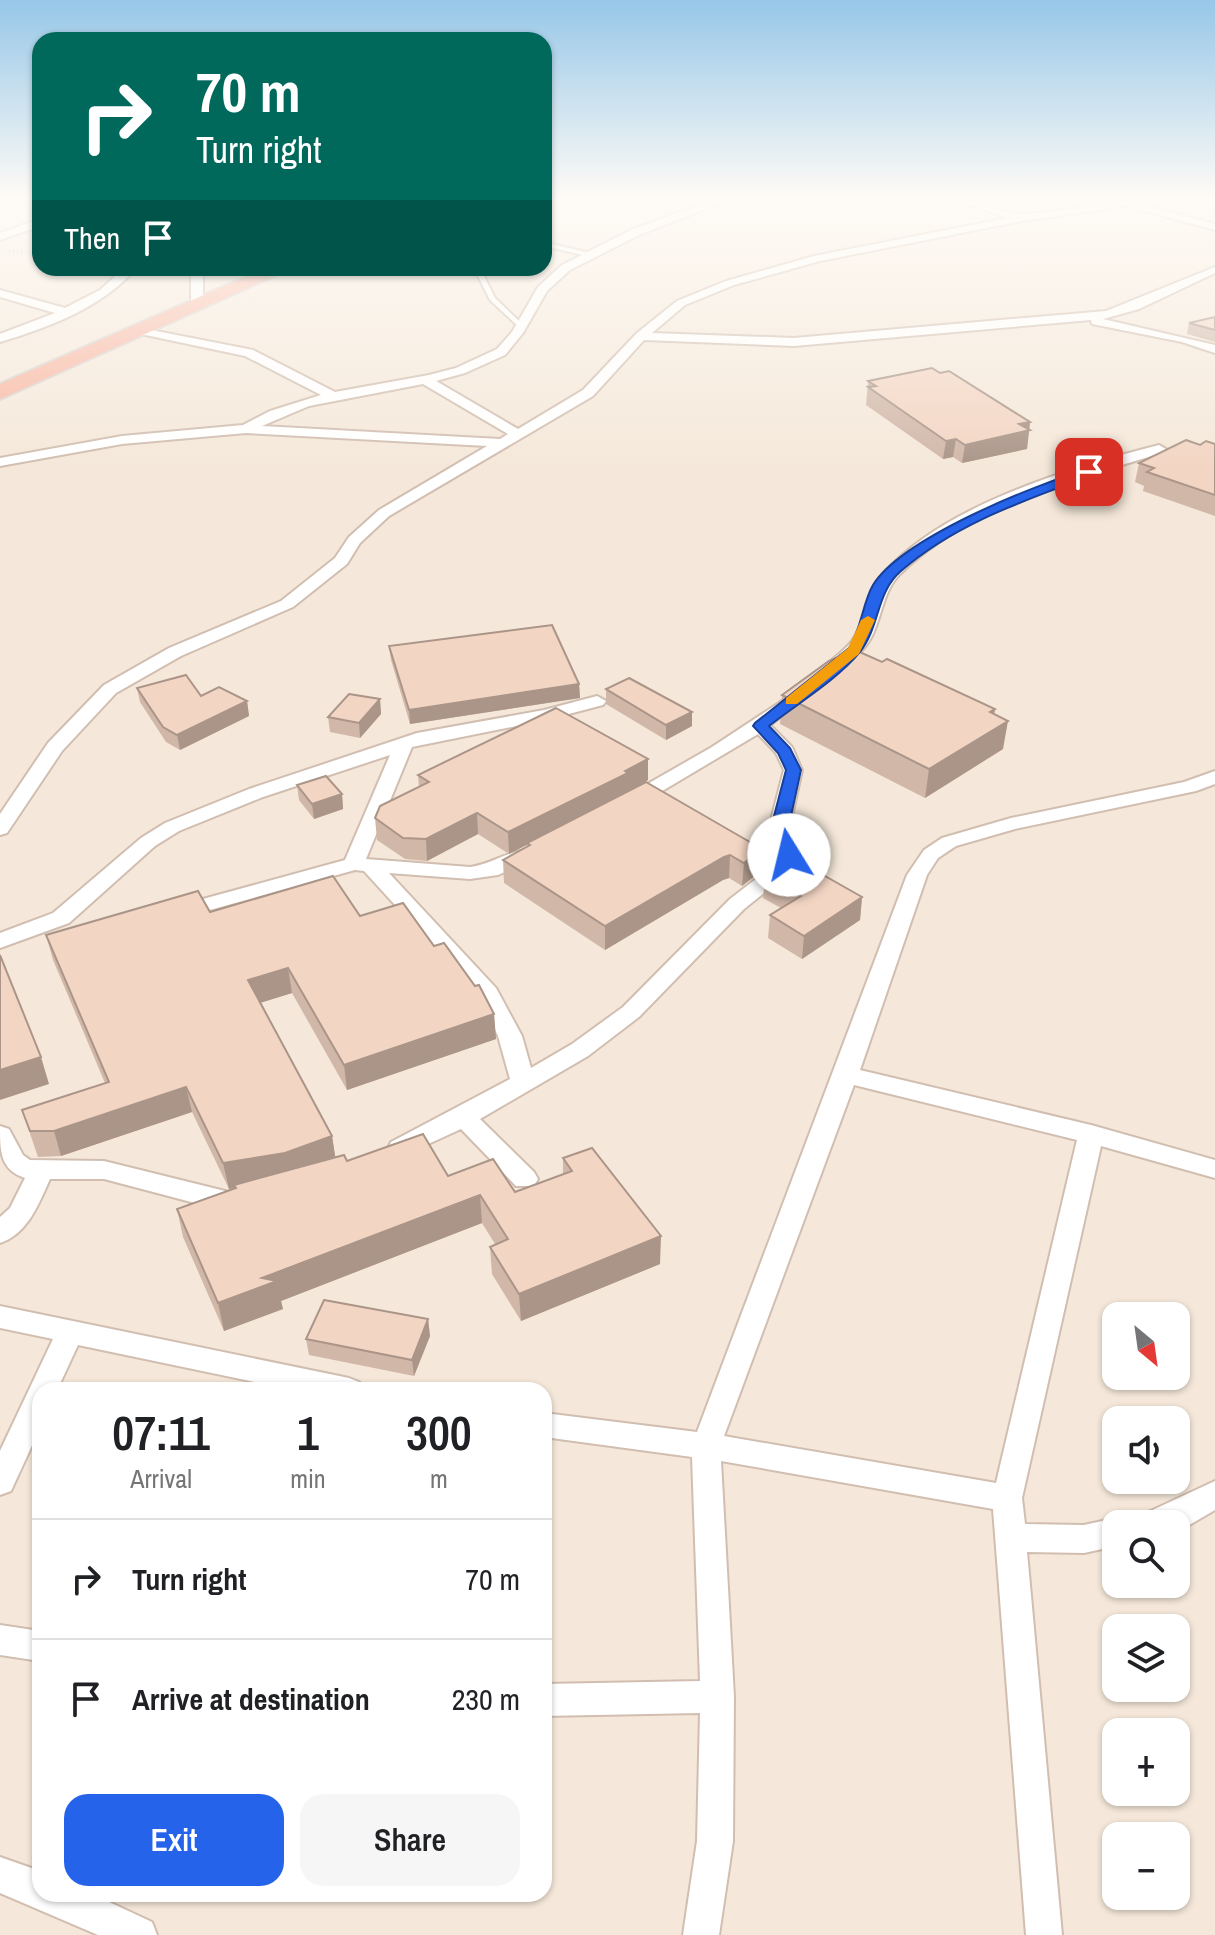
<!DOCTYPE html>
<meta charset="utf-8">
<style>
:root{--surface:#fff;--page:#f6f6f6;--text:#202124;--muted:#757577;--line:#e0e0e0;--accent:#2563eb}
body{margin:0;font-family:"Archivo Narrow",sans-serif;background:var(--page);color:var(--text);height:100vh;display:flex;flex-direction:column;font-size:30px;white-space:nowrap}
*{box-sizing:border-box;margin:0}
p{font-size:26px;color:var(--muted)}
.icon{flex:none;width:44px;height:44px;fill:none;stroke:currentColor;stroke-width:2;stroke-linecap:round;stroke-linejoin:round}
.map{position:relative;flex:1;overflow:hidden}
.side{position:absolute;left:32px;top:1382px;width:520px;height:520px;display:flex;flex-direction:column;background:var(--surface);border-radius:24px;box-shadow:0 2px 6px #0004}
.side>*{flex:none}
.guide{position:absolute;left:32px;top:32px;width:520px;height:244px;border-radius:24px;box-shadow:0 2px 6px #0004;background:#00695c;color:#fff;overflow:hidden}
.needle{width:52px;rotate:151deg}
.buttons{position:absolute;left:1102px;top:1302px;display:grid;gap:16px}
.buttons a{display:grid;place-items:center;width:88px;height:88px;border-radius:16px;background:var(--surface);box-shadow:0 2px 6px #0004;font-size:40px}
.pin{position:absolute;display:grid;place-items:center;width:68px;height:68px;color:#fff;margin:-34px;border-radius:16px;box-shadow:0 4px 12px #0006}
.me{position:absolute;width:88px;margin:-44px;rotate:351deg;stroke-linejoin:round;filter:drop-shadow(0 0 6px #0008)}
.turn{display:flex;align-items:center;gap:28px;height:168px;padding:0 32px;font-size:36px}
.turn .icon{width:104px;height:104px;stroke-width:2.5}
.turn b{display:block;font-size:56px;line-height:68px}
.then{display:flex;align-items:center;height:76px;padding:0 32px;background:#0003;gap:16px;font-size:30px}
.eta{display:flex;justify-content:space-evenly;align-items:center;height:136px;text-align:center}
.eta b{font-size:48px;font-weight:600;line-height:56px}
.primary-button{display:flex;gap:16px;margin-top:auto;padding:16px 32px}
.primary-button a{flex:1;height:92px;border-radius:24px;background:var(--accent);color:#fff;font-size:32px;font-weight:600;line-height:92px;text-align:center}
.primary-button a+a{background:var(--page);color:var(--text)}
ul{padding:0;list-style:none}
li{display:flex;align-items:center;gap:24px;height:120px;padding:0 32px;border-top:2px solid var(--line)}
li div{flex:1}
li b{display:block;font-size:30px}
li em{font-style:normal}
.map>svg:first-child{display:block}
.residential{fill:#f5e8da;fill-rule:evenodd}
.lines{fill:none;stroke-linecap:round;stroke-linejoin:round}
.lane-casing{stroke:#d1beb0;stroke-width:4}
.street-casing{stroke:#d1beb0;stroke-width:4}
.highway-casing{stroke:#dad1cd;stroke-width:4}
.path{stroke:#d9b8a5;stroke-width:3;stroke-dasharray:1 3;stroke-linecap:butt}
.lane{fill:#fff;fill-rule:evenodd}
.street{fill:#fff;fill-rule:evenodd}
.highway{fill:#f7b7a3;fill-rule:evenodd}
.wall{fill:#d1b7a8}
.shaded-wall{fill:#aa9588}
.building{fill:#f3d5c3;stroke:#aa9588;stroke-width:2}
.route{fill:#2563eb;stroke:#184099;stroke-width:2}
.slow{fill:#f59e0b}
</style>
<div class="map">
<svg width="1215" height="1935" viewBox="0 0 1215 1935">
<rect width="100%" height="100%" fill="#fdf6ec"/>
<path class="residential" d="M0,199H40V268H544V199H1215V1935H0ZM1116,1316H1176V1376H1116ZM40,1390H544V1894H40ZM1116,1420H1176V1480H1116ZM1116,1524H1176V1584H1116ZM1116,1628H1176V1688H1116ZM1116,1732H1176V1792H1116ZM1116,1836H1176V1896H1116Z"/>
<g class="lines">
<defs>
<g id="lane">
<polygon points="544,242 594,254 595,255 592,257 544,246"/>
<polygon points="474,268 480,268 495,298 523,325 523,327 519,327 490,300"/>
</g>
<g id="street">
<path d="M715,199H732L639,235L570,270L547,291L523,333L505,355L465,373L436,381L518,429L583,390L637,333L677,301L726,281L814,256L1008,218L952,199C977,199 1002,216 1025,214C1069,212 1111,199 1156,199L1139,204L1215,224V230L1126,206L1022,221L820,261L734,285L685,305L652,333L794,338L1106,311L1215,267V273L1139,309L1103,319L1215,345V353L1182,342L1092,324L1091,320L794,346L644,340L593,396L389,516L360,543L347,564L293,607L181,656L116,693L62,751L7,833L0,835V814L48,743L104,685L169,648L281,601L335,558L349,537L379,510L487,446L246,433L122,444L0,466V458L122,436L243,425L270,411L321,395L245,356L136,333V327L253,350L335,392L429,375L456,368L497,349L512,332L538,287L562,265L631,230ZM423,384L508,434L500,439L262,426L309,406Z"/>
<polygon points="40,219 40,226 0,240 0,233"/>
<path d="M124,268H136C104,307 47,328 0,342V334L55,313L0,297V290L65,308L100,290Z"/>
<polygon points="191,268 203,268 203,305 197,309 191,305"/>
<path d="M1159,445L1166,449L1164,452C1074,481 969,505 899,575C883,592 882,616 872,636C864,651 852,661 839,672H827L824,668C833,657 847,650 854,638C867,616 867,591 885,572C946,504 1073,467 1159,445Z"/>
<path d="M803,687L812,692L809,696L770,725L792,747L802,770L792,816L799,855L790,872L744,909L639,1017L588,1056L480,1119L534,1172L538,1179L534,1186H516L461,1129L400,1157L391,1154L388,1148L391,1142L510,1079L498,1036L479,997L364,871L355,870L199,913L188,907L192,902L345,860L390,755L263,797L179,831L155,846L69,923L0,948V933L53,913L141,838L165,823L249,789L417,733L544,710L597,696L606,701L603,705L546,720L412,747L366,859L470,867C491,865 515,846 535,851L538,855L535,859L498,875L470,879L389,873L496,988L522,1036L531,1068L572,1044L623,1007L730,899L774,865L779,855L772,816L784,770L776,753L758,734L637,806H623L620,802L623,798L712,747Z"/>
<path d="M1215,771V784L1196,791L1015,829L956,846L938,858L927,875L860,1070L1091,1125L1215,1160V1178L1101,1146L1022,1498L1025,1524L1084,1525L1116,1518L1128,1524H1116V1546L1084,1553L1027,1552L1062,1935H1026L993,1509L721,1461L734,1697L733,1841L719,1935H683L697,1841L700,1713L544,1716V1684L700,1681L692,1457L544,1437V1413L697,1432L907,875L924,850L942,838L1011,818L1184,782ZM854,1085L1077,1140L996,1483L724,1436Z"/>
<path d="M0,1126L9,1129L23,1155L30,1160L104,1161L229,1192L247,1193L251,1200L247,1207L229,1212L104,1179H50C39,1203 28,1234 0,1243V1217L10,1208L25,1178C0,1170 0,1151 0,1126Z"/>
<polygon points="0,1306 349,1378 359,1382 363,1390 293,1390 78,1345 57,1390 40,1390 40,1428 11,1491 0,1495 0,1451 53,1339 0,1328"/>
<polygon points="1215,1481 1215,1510 1179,1531 1176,1532 1176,1524 1140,1524 1144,1514"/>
<polygon points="0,1625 40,1631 40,1661 0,1655"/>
<polygon points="0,1857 40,1871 40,1894 92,1894 152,1922 157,1935 98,1935 0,1893"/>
</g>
<polygon id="highway" points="266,268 292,268 0,399 0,384"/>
</defs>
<use href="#lane" class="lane-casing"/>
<use href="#street" class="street-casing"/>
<use href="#highway" class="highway-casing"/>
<polyline class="path" points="9,251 40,253"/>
<use href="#lane" class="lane"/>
<use href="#street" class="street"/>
<use href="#highway" class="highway"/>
</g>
<g class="wall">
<polygon points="1215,317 1215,342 1187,334 1189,323"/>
<polygon points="868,381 1030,422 1027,449 962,463 953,457 943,459 866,405"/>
<polygon points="1215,444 1215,516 1143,491 1144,486 1135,482 1139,463 1200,445"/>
<polygon points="389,646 579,684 580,698 410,724 391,660"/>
<polygon points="882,662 995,709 994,714 1003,749 925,798 780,724 782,695"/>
<polygon points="137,688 247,701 249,716 180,750 166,742 140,702"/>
<polygon points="606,689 692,726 666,740 606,704"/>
<polygon points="380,699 381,714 360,738 330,732 328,717"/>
<polygon points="648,759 648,780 628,791 761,871 742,886 729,878 723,880 605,950 504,883 503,860 527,847 527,844 509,854 478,834 427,861 405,859 377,840 375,818 419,787 418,775"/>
<polygon points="297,785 342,794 343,809 314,819 299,800"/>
<polygon points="765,875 862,897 860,920 802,959 768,938 770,915 781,908 763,898"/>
<polygon points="210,912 360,916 434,946 494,1014 496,1039 347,1090 292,993 260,1003 332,1136 335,1157 347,1161 448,1176 515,1192 563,1174 563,1158 660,1264 521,1321 492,1274 490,1247 495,1244 482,1223 281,1301 283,1309 224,1331 183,1237 177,1209 235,1188 229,1189 192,1112 61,1156 38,1157 22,1110 105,1083 53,960 46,935"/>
<polygon points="428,1319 430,1336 414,1376 309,1355 306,1339"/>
</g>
<g class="shaded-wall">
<polygon points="1030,422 1027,449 962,463 965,445 1019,424"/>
<polygon points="956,439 953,457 943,459 946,441"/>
<polygon points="579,684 580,698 410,724 409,710"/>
<polygon points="380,699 381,714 360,738 359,723"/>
<polygon points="247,701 249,716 180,750 177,735"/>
<polygon points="995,709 991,731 1008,721 1003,749 925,798 929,769 990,712"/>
<polygon points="692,712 692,726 666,740 666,725"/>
<polygon points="648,759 648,780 628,791 628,794 509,854 508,832"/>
<polygon points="342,794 343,809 314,819 312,804"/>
<polygon points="477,813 478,834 427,861 426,839"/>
<polygon points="762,849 761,871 742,886 744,863"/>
<polygon points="730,855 729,878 723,880 605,950 605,926 724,857"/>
<polygon points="862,897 860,920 802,959 804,936"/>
<polygon points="288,968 292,993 253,1005 248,980"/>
<polygon points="494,1014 496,1039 347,1090 344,1065"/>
<polygon points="41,1057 49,1084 0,1100 0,1070"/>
<polygon points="186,1087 192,1112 61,1156 54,1131"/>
<polygon points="332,1136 336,1161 290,1178 229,1189 223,1163"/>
<polygon points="480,1195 482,1223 281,1301 283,1309 224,1331 218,1303 262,1278"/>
<polygon points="661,1236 660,1264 521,1321 519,1294"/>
<polygon points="428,1319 430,1336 414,1376 412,1360"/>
</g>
<g class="building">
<polygon points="1215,317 1215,330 1189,323"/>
<polygon points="932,368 940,373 949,371 1030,422 1019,424 1030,430 965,445 956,439 946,441 868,387 876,386 868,381"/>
<polygon points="1186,440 1200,445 1206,441 1215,444 1215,495 1147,472 1154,468 1139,463"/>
<polygon points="552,625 579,684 409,710 389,646"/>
<polygon points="855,650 882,662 887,659 995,709 990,712 1008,721 929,769 782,695 829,661"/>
<polygon points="186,675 201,696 219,687 247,701 177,735 163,727 137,688"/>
<polygon points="629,678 692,712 666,725 606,689"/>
<polygon points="349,694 380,699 359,723 328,717"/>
<polygon points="556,708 648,759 625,771 628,773 508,832 477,813 426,839 403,838 375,818 380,806 429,782 418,775"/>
<polygon points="326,776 342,794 312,804 297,785"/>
<polygon points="646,782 762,849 744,863 730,855 724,857 605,926 503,860 530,845 527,843"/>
<polygon points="795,859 862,897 804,936 770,915 801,896 765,875 783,860 787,863"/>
<polygon points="333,876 360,916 403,903 434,946 444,943 475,986 479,985 494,1014 344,1065 288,968 248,980 332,1136 285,1153 223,1163 186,1087 54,1131 30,1131 22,1110 109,1082 46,935 198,891 210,912"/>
<polygon points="0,955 41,1057 0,1070"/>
<polygon points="423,1134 448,1176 493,1159 515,1192 572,1171 563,1158 592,1148 661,1236 519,1294 490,1247 508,1239 480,1195 262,1278 277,1281 218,1303 177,1209 236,1188 234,1185 344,1155 347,1161"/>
<polygon points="324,1300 428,1319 412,1360 306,1339"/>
</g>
<linearGradient id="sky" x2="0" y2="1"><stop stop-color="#97c7e8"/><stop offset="0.42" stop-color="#fefbf6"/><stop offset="1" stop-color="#fefbf6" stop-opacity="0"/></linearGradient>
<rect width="1215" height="470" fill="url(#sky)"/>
<path class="route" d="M1089,469L1093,470V475C1026,500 956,523 901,571C876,592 880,627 860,652C838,679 797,704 769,726L790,748L801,770L791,816L797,855L795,858H783L774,816L786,770L778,753L753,726L755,723L849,648C862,628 862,604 873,585C902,538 1036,484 1089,469Z"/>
<polygon class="slow" points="868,616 875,620 859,654 797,704 786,704 786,698 848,648 861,620"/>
</svg>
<div class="buttons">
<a><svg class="needle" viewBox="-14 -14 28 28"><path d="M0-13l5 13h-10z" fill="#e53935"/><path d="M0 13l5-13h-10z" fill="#757577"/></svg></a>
<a><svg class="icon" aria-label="sound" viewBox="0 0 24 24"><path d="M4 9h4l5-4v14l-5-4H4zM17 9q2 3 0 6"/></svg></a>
<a><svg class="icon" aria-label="search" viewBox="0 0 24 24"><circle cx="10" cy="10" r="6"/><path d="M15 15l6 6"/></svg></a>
<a><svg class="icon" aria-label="layers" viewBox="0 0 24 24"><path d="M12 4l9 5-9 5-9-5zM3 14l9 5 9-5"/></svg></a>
<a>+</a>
<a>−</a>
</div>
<div class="pin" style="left:1089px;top:472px;background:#d93025"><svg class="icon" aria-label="arrive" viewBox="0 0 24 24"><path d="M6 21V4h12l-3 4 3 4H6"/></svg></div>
<svg class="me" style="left:789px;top:855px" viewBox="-20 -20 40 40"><circle r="19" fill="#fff"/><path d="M0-13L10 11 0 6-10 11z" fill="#2563eb"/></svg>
<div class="guide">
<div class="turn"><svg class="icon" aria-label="right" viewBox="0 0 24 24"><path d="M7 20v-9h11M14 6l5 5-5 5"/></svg><div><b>70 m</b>Turn right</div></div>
<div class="then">Then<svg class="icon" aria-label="arrive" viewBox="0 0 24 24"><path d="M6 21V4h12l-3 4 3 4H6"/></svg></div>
</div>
<section class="side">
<div class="eta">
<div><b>07:11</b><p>Arrival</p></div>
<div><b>1</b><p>min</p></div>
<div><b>300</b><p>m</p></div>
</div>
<ul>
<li><svg class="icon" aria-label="right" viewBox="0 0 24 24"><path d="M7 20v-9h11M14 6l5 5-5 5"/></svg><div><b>Turn right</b></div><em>70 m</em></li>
<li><svg class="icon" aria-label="arrive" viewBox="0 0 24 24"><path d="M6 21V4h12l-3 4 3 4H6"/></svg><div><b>Arrive at destination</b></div><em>230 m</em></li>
</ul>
<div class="primary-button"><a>Exit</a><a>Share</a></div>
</section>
</div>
